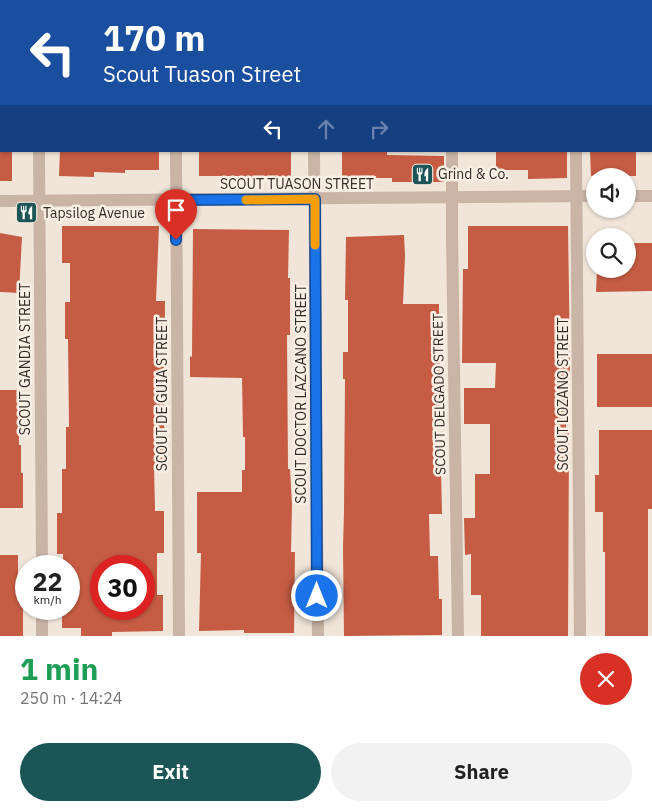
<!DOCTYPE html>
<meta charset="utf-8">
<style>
:root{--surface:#fff;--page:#f2f2f2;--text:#222;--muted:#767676;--accent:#1c5556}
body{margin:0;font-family:"IBM Plex Sans",sans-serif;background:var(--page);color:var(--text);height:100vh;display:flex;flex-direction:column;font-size:19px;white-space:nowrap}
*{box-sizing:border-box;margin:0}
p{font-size:16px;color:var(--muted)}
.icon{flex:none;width:28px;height:28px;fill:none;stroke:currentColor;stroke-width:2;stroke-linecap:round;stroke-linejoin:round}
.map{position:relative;height:636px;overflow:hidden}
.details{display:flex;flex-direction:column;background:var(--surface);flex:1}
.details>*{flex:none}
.guide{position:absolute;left:0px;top:0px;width:652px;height:152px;box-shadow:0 1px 4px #0004;background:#1a4fa0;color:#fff;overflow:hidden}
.buttons{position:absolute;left:586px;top:168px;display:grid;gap:10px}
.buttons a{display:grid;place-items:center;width:50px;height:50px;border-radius:50%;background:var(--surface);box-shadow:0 1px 4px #0004;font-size:25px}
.speed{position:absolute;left:15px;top:555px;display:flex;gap:10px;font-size:25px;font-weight:700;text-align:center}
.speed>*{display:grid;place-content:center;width:65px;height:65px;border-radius:50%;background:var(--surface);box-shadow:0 1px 4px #0004;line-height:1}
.speed small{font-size:12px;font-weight:400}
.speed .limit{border:8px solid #d22;background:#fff;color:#111}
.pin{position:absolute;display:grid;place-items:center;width:42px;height:42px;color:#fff;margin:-51px -21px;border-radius:50% 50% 50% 0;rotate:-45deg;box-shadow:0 0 5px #0007}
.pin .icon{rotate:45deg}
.me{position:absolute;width:55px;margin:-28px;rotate:0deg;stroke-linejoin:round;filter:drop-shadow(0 0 4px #0008)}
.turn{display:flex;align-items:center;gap:18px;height:105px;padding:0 20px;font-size:22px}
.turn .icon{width:65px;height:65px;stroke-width:2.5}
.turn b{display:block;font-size:35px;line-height:42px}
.lanes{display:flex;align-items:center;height:48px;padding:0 20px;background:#0003;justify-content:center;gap:25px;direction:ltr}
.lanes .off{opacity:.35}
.round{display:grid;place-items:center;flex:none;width:52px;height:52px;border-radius:26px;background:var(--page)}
.summary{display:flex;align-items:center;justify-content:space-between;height:85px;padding:0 20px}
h1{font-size:30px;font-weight:700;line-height:38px;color:#1e9e55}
.cta{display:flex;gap:10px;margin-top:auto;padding:10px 20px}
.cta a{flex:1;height:58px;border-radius:30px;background:var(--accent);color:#fff;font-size:20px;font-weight:700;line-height:58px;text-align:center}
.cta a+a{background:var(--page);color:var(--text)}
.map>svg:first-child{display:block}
.building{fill:#c55c43;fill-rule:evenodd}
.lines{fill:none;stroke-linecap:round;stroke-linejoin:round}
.street{stroke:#c9b4a5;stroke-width:12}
.route-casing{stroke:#114b97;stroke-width:12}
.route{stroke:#1a73e8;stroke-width:9}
.slow{stroke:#f59e0b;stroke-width:9}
.labels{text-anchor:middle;stroke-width:5;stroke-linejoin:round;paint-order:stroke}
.poi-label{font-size:14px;fill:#352a26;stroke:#f9efe5;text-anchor:start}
.street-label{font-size:14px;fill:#352a26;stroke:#f9efe5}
</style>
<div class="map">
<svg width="652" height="636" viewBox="0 0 652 636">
<rect width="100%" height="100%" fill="#f1e5d9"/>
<g class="building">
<rect x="0" y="151" width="12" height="30"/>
<polygon points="60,151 159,151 159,170 125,170 125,173 94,172 94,177 59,176"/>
<polygon points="199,151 291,151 291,179 245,179 245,176 199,176"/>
<polygon points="342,151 387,151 387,155 444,156 444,182 392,182 392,178 342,178"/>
<polygon points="496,151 567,151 567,178 528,179 528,170 496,170"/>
<polygon points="590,151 636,151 636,176 591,176"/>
<path d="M62,226H159L156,301H165L164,464L154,465L155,511H164V553H157V595H163V631L112,632V636H81V628H62V609H69V566H63V554H57V513H62V469H66V427H69L68,339H65V302H70V263H62ZM101,566H144V609H101Z"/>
<polygon points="468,226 568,226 570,363 569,387 566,387 566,433 569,433 568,636 481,636 481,595 471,595 471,554 465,555 464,518 475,518 475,474 490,474 490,424 464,424 464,388 495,388 496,363 462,363 463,269 468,269"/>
<polygon points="193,229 289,230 288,278 290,278 290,335 287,335 288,469 290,469 292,505 291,552 295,552 294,633 244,633 244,630 199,631 201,553 197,553 197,492 242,492 242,470 245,470 245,437 243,437 242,378 190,377 190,356 192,357"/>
<polygon points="0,233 22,237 19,293 0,292"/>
<polygon points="404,235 405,256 403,304 439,304 440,426 433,426 434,471 441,471 442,514 429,514 430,556 438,556 439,599 442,599 442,635 344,636 343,547 344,512 345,379 343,379 343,352 348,352 348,300 345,300 346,237"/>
<polygon points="628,243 652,243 652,291 596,292 597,269 628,269"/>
<rect x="597" y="354" width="55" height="53"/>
<polygon points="0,390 18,390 19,445 21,445 21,473 23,473 23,508 0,508"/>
<polygon points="599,430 652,430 652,509 648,509 648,636 605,636 605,552 603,552 603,512 595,512 595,475 599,475"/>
<polygon points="0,555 18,555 18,597 23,597 23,636 0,636"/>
</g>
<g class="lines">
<g class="street">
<polyline points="38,0 38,1"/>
<polyline points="173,0 173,1"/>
<polyline points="312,0 312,1"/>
<polyline points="451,0 451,1"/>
<polyline points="575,0 575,1"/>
<polyline points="39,151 42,566"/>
<polyline points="176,151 179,636"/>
<polyline points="314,151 318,636"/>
<polyline points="452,151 452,234 458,636"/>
<polyline points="576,151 580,636"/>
<polyline points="628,196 652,196"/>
<polyline points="0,201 595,196"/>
<polyline points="42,609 42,636"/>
</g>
</g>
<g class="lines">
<defs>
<polyline id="route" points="176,240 176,200 315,199 317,596"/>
</defs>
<use href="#route" class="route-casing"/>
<use href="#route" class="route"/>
<polyline class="slow" points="246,200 315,199 315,245"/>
</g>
<defs>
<symbol id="restaurant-square" viewBox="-11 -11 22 22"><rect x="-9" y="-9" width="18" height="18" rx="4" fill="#1c5556" stroke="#f9efe5"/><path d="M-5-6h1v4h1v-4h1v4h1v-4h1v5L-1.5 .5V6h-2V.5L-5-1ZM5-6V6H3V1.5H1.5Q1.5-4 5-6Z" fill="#fff"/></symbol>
</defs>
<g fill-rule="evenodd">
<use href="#restaurant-square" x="410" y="162" width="25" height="25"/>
<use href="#restaurant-square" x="14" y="200" width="25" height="25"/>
</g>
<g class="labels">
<g class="poi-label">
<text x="438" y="179">Grind &amp; Co.</text>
<text x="43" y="218">Tapsilog Avenue</text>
</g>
<g class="street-label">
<text x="297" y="189">SCOUT TUASON STREET</text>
<text transform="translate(25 359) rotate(-90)" y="5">SCOUT GANDIA STREET</text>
<text transform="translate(162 394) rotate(-90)" y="5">SCOUT DE GUIA STREET</text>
<text transform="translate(301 394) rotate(-90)" y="5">SCOUT DOCTOR LAZCANO STREET</text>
<text transform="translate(439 394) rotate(-91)" y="5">SCOUT DELGADO STREET</text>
<text transform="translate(563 394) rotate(-90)" y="5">SCOUT LOZANO STREET</text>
</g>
</g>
</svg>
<div class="buttons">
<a><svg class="icon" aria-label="sound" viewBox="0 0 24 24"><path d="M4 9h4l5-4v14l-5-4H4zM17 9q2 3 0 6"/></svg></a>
<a><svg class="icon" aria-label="search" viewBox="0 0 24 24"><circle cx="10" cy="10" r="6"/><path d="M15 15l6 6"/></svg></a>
</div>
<div class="speed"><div>22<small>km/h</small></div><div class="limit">30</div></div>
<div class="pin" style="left:176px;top:240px;background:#d93025"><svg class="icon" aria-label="arrive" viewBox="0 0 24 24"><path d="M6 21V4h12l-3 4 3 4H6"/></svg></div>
<svg class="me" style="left:317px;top:596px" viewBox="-20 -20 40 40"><circle r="17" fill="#1a73e8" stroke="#fff" stroke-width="3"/><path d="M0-11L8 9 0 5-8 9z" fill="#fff"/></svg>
<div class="guide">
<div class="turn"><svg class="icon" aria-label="left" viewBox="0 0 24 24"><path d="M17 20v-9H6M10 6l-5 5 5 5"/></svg><div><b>170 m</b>Scout Tuason Street</div></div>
<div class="lanes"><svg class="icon" aria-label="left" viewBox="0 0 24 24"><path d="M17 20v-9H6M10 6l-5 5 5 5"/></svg><svg class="icon off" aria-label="ahead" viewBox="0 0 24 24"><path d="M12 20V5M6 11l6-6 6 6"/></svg><svg class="icon off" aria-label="right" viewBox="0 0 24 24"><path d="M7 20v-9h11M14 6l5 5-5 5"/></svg></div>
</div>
</div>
<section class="details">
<div class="summary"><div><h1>1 min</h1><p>250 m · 14:24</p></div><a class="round" style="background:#d93025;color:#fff"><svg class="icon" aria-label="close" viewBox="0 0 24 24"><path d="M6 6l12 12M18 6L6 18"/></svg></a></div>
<div class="cta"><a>Exit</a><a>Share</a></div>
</section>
